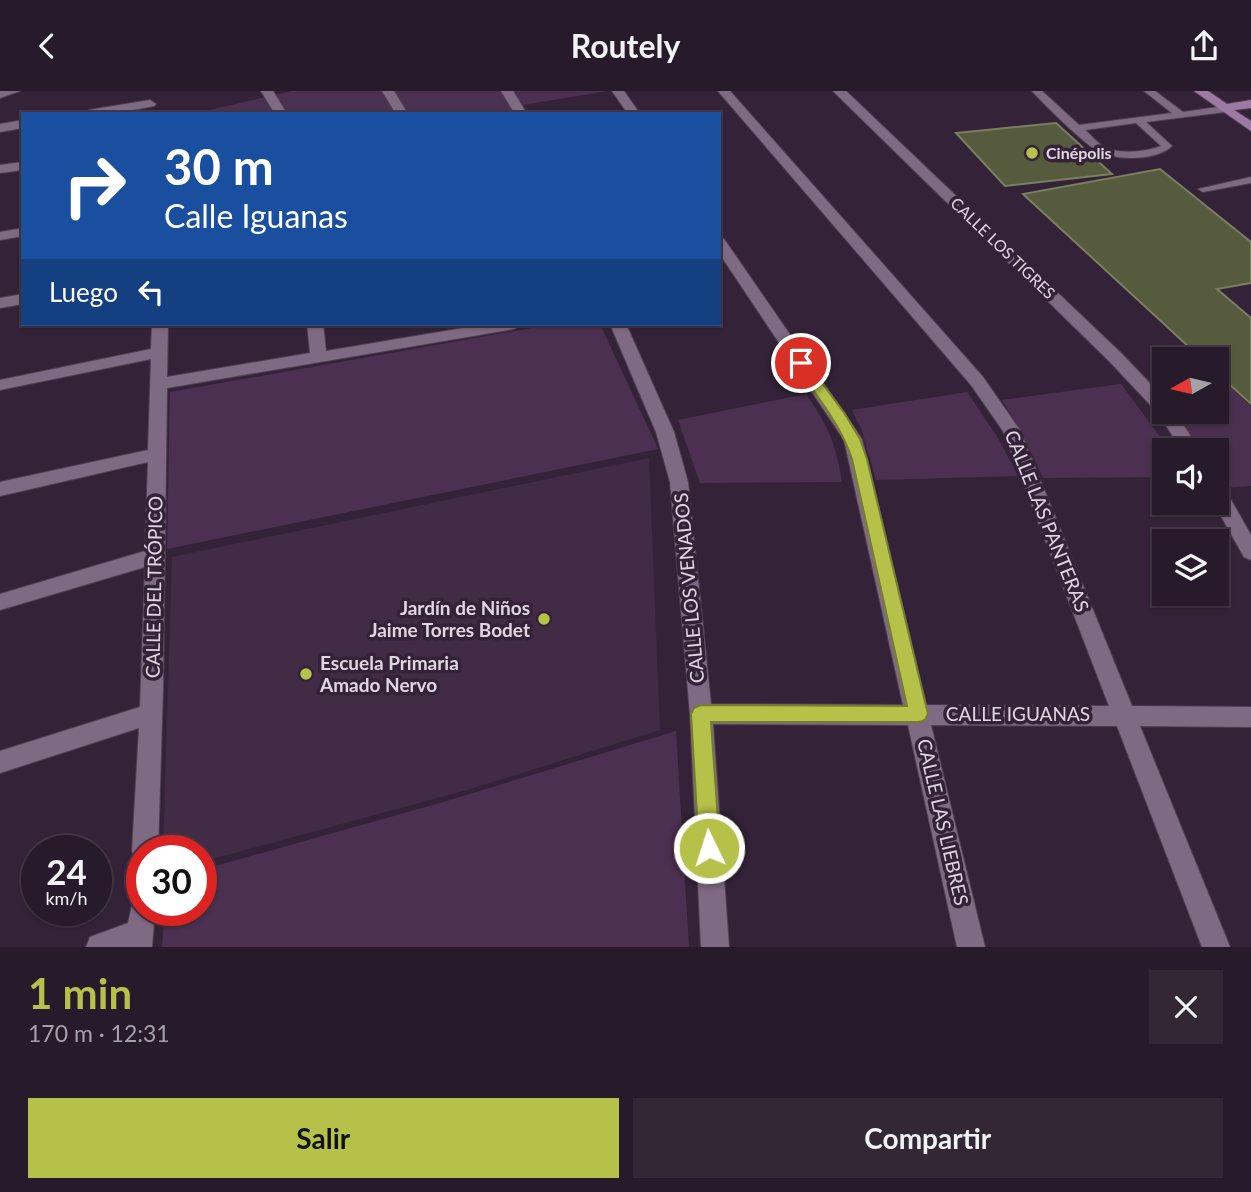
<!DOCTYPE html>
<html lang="es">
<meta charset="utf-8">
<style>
:root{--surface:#271a2a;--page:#332736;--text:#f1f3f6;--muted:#a4a1a8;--line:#433847;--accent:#b6c149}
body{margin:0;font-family:Lato,sans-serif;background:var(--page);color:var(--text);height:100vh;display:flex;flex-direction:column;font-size:26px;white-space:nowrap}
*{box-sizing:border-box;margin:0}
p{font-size:23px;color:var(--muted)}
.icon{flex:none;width:38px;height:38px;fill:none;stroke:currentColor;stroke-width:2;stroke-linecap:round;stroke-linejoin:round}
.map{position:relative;height:856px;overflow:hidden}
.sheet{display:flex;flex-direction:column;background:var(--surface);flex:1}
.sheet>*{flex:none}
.guide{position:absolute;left:21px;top:21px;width:700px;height:214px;border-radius:0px;box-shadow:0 2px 5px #0004,0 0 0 2px var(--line);background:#1a4fa0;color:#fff;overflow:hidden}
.needle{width:46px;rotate:262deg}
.fabs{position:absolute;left:1152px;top:256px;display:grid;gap:14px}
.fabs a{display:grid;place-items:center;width:77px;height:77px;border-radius:0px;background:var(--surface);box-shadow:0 2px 5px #0004,0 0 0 2px var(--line);font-size:35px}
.speed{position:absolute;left:21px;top:744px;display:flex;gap:14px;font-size:35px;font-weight:700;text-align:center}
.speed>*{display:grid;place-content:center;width:91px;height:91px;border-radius:50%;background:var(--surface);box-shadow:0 2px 5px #0004,0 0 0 2px var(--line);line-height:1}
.speed small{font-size:18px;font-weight:400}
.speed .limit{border:10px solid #d22;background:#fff;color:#111}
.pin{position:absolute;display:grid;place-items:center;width:60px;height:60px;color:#fff;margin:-30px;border:4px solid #fff;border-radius:50%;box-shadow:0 2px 7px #0007}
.me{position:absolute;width:77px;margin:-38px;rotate:356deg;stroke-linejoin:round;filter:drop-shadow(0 0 5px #0008)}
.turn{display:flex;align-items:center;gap:24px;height:147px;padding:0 28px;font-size:32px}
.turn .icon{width:91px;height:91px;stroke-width:2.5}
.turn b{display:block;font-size:49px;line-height:60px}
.then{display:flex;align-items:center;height:66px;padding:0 28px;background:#0003;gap:14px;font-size:26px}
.round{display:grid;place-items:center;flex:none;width:74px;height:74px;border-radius:0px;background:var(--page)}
.overview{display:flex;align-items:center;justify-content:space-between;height:119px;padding:0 28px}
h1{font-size:42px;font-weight:700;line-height:52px;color:var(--accent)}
.action{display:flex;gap:14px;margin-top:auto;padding:14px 28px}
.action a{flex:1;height:80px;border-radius:0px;background:var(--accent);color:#111;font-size:28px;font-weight:700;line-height:80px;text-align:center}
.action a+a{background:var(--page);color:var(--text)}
header{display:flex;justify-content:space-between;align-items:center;height:91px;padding:0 28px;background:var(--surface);font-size:32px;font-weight:700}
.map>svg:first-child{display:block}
.built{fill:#412b45}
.green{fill:#4c3051}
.building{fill:#575b3e;stroke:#7a7f61;stroke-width:2}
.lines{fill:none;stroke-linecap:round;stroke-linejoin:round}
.service-casing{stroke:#4f4052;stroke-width:2}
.minor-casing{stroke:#4f4052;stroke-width:2}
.primary-casing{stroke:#4f4052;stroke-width:2}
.service{fill:#7f6a83;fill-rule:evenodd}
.minor{fill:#7f6a83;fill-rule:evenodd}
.primary{fill:#9d7aa4;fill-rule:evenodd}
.route{fill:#b6c149;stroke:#767d2f;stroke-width:2}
.poi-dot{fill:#b6c149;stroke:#342338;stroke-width:2.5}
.labels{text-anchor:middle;stroke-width:7;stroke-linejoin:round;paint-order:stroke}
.far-poi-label{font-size:16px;font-weight:bold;fill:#e1d5e3;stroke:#342338;text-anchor:start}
.far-street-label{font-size:16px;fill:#e1d5e3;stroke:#342338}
.street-label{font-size:19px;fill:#e1d5e3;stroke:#342338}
.poi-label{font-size:19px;font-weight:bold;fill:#e1d5e3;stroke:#342338;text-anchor:end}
</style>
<header><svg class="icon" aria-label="back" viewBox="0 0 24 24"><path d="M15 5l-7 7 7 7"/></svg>Routely<svg class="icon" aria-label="share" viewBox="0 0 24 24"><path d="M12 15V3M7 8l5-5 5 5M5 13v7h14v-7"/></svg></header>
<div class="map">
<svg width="1251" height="856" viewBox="0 0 1251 856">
<rect width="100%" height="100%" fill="#342338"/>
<polygon class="built" points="649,367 660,639 467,699 201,771 201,760 163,759 172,466"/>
<g class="green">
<polygon points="292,0 607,0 517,15 521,23 193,23"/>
<polygon points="554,233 600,233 658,358 167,458 170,301"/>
<polygon points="1216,281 1251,316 1251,395 1222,397 1216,389 1216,359 1198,359 1174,320 1216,320"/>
<polygon points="1121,293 1170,359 1164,359 1164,386 1043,387 1021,340 1002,309"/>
<polygon points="967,301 998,347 1018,385 876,389 862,340 852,319"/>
<path d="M806,303C828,334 836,354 842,391L700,392L678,329Z"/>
<polygon points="676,640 689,856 162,856 165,819 201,819 201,779 440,712"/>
</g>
<g class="building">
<polygon points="1056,32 1112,83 1005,95 956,42"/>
<polygon points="1160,78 1251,151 1251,192 1217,198 1251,227 1251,313 1216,281 1216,268 1202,268 1023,103"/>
</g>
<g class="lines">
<defs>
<g id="service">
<path d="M1032,0H1042L1079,34L1172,22L1144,0H1155L1183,21L1225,15L1230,18L1225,21L1146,31L1172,55C1156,70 1117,70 1098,60C1084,53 1044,13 1032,0ZM1136,32L1161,55C1146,61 1117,64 1103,55C1096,51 1091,44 1085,39Z"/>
<polygon points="1251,86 1251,92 1203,101 1198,98"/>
</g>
<g id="minor">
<polygon points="0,0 20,0 0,7"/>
<polygon points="261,0 273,0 287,23 275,23"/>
<polygon points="382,0 394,0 408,23 396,23"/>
<polygon points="501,0 513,0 527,23 515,23"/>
<polygon points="612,0 624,0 640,23 628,23"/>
<polygon points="718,0 730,0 983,286 1020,339 1132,615 1251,616 1251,636 1140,635 1230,856 1202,856 1117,635 931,634 985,856 957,856 908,634 713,633 729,856 701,856 690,623 670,391 656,341 610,233 626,233 674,341 688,391 711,613 903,614 844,349 719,162 719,147 724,148 862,348 926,614 1109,615 1003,340 971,294"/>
<polygon points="833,0 846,0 1122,263 1164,307 1164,320 1174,320 1200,359 1182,359 1157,321 1110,271"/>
<polygon points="150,9 156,13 154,15 112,23 83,23 89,19"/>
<polygon points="23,29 23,37 0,41 0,33"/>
<polygon points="23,71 23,79 0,82 0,74"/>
<polygon points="23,137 23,145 0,149 0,141"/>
<polygon points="23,203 23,213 0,217 0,207"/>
<polygon points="152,233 168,233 167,286 310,262 307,233 323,233 326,260 487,233 522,233 514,238 167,297 163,598 158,760 142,760 142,771 136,769 132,760 139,637 0,682 0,660 140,616 145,476 0,519 0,503 145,460 148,371 0,405 0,391 148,359 151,268 0,299 0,289 151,258"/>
<polygon points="1216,393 1223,395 1251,444 1251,469 1244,466 1213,411 1216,411"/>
<polygon points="142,806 142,819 155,819 152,856 86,856 90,846 128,832 133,810"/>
</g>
<polygon id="primary" points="1194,0 1208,0 1227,13 1251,9 1251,17 1234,19 1251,30 1251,40"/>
</defs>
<use href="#service" class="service-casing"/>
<use href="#minor" class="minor-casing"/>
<use href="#primary" class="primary-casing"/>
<use href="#service" class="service"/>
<use href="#minor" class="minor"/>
<use href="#primary" class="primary"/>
</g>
<path class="route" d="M801,268L805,269L845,323L860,348L867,368L928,623L925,629L919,631H711L720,757L716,765L709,768L702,765L699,757L691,623L694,617L701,614L907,615L852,368C840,332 815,303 794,272Z"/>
<g class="poi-dot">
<circle cx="1032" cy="62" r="7"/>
<circle cx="544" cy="528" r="7"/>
<circle cx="306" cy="583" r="7"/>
</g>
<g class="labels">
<g class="far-poi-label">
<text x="1046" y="68">Cinépolis</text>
</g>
<g class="far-street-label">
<text transform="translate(1003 157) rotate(44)" y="6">CALLE LOS TIGRES</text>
</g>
<g class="street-label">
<text transform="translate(1047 430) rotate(68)" y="7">CALLE LAS PANTERAS</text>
<text transform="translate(154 496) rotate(-89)" y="7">CALLE DEL TRÓPICO</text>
<text transform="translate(689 497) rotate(-95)" y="7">CALLE LOS VENADOS</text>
<text x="1018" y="630">CALLE IGUANAS</text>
<text transform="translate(943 731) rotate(77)" y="7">CALLE LAS LIEBRES</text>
</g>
<g class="poi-label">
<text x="530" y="524">Jardín de Niños<tspan x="530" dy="22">Jaime Torres Bodet</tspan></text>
<text x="320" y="579" text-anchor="start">Escuela Primaria<tspan x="320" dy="22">Amado Nervo</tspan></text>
</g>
</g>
</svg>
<div class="fabs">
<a><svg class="needle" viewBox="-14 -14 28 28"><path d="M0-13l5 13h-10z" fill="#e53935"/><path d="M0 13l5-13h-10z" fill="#a4a1a8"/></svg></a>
<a><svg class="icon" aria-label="sound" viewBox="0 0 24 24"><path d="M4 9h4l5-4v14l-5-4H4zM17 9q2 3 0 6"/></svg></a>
<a><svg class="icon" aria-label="layers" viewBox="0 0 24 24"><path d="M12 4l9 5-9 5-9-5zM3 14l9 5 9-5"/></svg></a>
</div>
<div class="speed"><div>24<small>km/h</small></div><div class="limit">30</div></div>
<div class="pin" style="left:801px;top:272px;background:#d93025"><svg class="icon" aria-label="arrive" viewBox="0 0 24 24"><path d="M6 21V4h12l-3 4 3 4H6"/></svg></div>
<svg class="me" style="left:709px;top:757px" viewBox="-20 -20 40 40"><circle r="17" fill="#b6c149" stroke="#fff" stroke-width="3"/><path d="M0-11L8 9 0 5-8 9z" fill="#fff"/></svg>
<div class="guide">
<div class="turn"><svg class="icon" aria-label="right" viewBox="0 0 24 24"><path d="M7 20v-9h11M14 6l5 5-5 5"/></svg><div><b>30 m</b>Calle Iguanas</div></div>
<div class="then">Luego<svg class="icon" aria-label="left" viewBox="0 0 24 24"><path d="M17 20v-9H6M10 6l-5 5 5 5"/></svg></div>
</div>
</div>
<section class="sheet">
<div class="overview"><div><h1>1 min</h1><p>170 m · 12:31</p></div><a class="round"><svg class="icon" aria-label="close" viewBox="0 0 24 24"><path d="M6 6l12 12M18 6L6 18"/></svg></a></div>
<div class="action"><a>Salir</a><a>Compartir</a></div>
</section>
